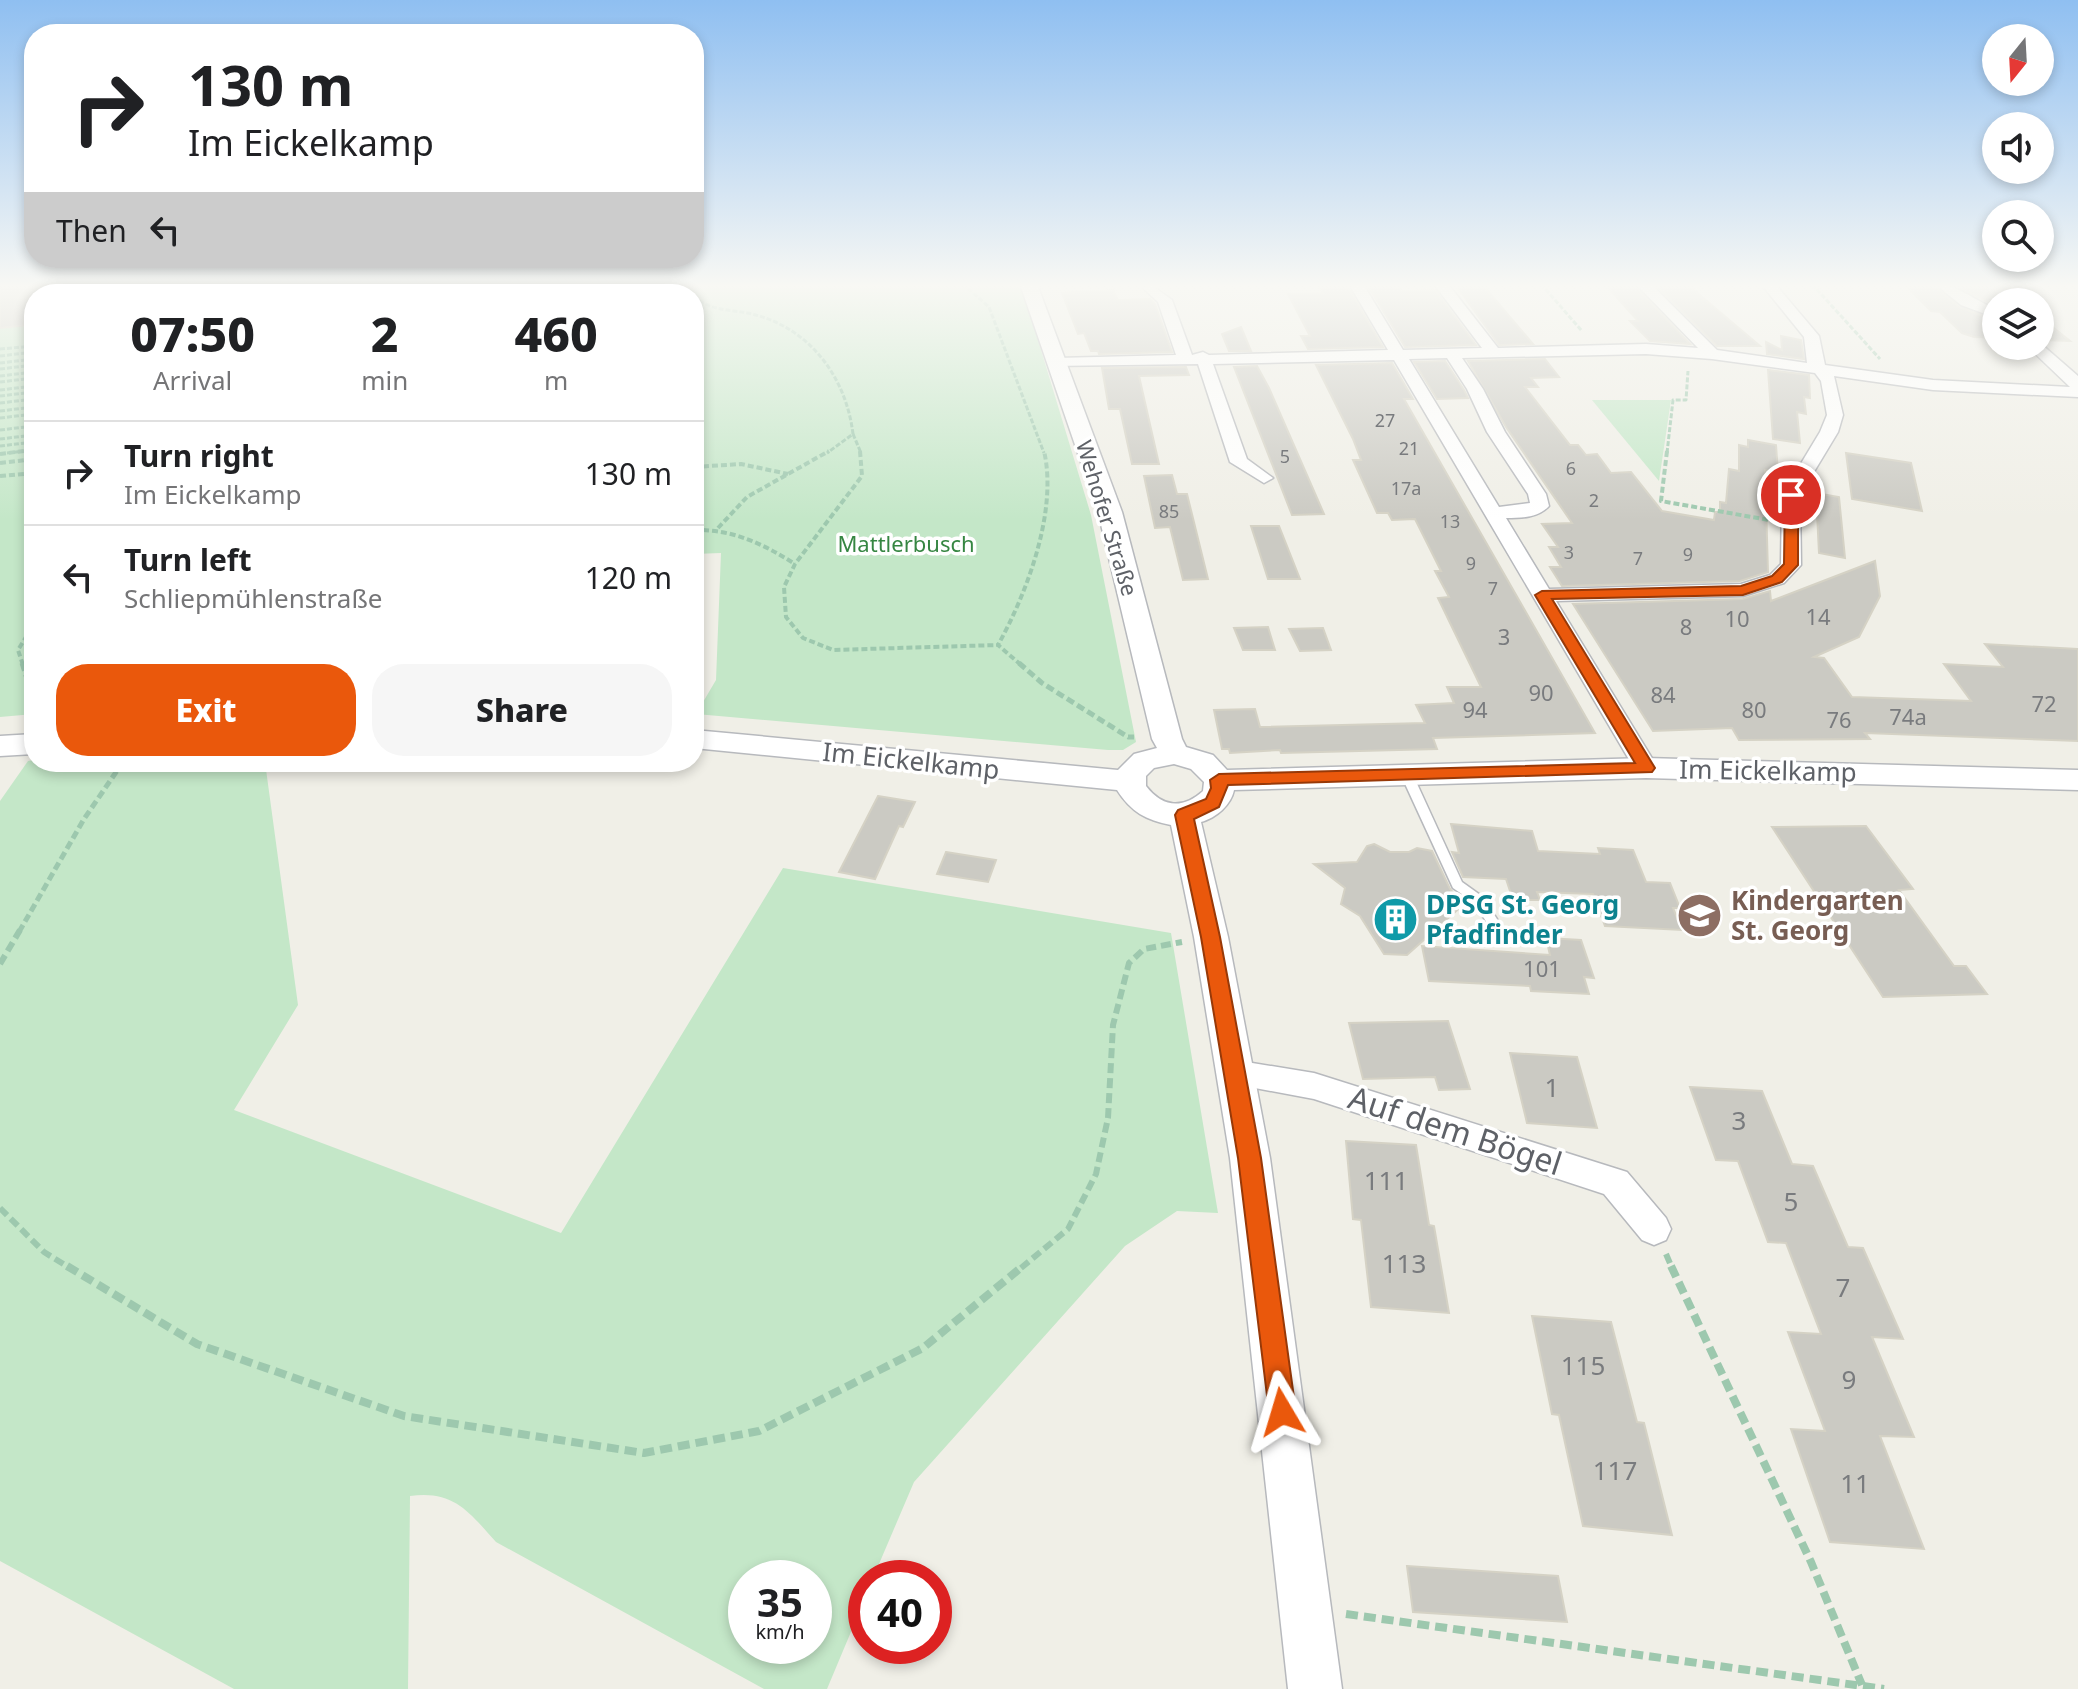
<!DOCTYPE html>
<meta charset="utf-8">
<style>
:root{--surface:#fff;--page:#f6f6f6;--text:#202124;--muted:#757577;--line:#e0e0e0;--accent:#ea580c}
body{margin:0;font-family:"Noto Sans",sans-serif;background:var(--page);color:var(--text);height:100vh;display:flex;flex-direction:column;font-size:30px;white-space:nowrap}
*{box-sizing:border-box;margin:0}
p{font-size:26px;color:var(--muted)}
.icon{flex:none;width:44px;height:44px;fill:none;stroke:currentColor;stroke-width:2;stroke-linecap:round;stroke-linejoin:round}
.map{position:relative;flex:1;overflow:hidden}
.drawer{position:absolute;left:24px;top:284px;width:680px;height:488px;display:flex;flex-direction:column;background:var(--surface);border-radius:32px;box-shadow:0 4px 12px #0003}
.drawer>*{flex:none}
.guide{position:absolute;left:24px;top:24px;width:680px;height:244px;border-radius:32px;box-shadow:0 4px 12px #0003;background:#fff;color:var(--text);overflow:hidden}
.needle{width:52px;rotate:198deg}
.buttons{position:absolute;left:1982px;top:24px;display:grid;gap:16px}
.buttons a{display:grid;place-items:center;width:72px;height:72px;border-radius:50%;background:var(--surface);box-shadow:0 4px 12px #0003;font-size:40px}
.speed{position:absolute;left:728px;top:1560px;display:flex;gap:16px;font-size:40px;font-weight:700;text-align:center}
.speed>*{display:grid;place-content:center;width:104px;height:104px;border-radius:50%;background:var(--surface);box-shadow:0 4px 12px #0003;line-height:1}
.speed small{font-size:20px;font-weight:400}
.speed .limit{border:12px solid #d22;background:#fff;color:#111}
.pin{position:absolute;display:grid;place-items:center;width:68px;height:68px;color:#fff;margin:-34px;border:4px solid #fff;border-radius:50%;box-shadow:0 2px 8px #0007}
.me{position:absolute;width:88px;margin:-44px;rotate:353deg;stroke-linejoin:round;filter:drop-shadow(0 0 6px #0008)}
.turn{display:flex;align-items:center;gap:28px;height:168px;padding:0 32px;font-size:36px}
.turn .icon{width:104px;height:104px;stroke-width:2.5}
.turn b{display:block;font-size:56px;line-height:68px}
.then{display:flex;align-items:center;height:76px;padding:0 32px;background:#0003;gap:16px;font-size:30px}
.eta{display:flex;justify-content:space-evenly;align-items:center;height:136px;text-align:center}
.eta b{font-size:48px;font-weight:800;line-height:56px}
.cta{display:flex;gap:16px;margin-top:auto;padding:16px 32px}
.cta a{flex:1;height:92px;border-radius:32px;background:var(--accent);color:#fff;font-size:32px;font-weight:800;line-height:92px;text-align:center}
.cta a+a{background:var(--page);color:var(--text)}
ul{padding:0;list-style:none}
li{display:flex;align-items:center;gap:24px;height:104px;padding:0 32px;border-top:2px solid var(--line)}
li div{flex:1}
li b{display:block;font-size:30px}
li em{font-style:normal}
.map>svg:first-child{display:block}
.green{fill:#c4e7c8;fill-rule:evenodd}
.building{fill:#cbcac3;stroke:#d5d2c5;stroke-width:2}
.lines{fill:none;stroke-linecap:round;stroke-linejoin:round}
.service-casing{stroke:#b7b9bd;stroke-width:3}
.minor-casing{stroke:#b7b9bd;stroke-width:3}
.tertiary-casing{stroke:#b7b9bd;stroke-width:3}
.path-far4{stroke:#9dc8ae;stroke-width:3;stroke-dasharray:5 2;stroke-linecap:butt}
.path-far3{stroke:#9dc8ae;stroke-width:4;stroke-dasharray:6 3;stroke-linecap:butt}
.path-far2{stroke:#9dc8ae;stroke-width:5;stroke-dasharray:8 4;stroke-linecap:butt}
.path-far1{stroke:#9dc8ae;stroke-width:6;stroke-dasharray:10 5;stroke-linecap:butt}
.path{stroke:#9dc8ae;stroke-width:8;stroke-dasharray:12 6;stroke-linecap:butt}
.service{fill:#fff;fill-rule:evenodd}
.minor{fill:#fff;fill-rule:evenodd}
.tertiary{fill:#fff;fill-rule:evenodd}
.route{fill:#ea580c;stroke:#983908;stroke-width:2}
.labels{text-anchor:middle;stroke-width:7;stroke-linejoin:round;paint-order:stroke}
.far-number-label{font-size:18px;fill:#797b7e}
.far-street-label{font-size:22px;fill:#5e6167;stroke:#fff}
.far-park-label{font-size:22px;fill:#368642;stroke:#fff}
.number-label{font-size:22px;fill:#797b7e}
.street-label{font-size:26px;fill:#5e6167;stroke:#fff}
.education-label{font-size:26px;font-weight:bold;fill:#785e54;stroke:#fff;text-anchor:start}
.culture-label{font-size:26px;font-weight:bold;fill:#0d838f;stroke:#fff;text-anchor:start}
.near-number-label{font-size:26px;fill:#797b7e}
.near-street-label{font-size:32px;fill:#5e6167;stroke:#fff}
</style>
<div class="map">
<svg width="2078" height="1689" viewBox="0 0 2078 1689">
<rect width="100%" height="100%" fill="#f0efe7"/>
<g class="green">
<polygon points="0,284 1021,284 1091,515 1136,742 1123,750 1108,750 696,714 716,680 721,553 694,554 694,294 34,294 34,714 0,717"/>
<polygon points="1592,400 1671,400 1659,481"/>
<path d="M34,760L265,762L298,1005L234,1110L561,1233L783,868L1171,933L1218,1213L1177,1211L1125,1246L914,1482L873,1578H866V1596L827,1689H764L496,1542C469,1512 454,1490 410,1496L408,1689H234L0,1561V801L28,761ZM746,1578H814V1646H746Z"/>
</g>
<g class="building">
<polygon points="0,284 34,284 34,317 28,325 0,328"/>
<polygon points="1455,284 1482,284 1533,344 1499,345"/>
<polygon points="1605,284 1633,284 1690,344 1650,341 1630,321 1638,321"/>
<polygon points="1655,284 1688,285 1760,346 1717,346"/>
<polygon points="1904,284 1932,284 1959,307 1996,321 1996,338 1974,337 1962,333 1940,312 1931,311"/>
<polygon points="1952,284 1987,284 2007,302 1996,302 1996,306"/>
<polygon points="1398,285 1402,291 1435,290 1476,345 1405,347 1368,286"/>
<polygon points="1347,286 1383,347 1308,349 1301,336 1310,336 1288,294 1323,293 1319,287"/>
<polygon points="1113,290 1118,300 1150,299 1155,304 1172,352 1099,354 1098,351 1091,351 1084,333 1078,334 1062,293"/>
<polygon points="2040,317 2070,341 2040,340"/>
<polygon points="1241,327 1251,351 1229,351 1222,334"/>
<polygon points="1781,336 1801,340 1804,359 1767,354 1766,342 1782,350"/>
<polygon points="1545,359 1559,377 1531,378 1538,387 1525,387 1570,445 1578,445 1586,455 1597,454 1611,473 1631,472 1662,511 1714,520 1715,512 1720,512 1720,502 1726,503 1729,469 1739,471 1739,445 1748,447 1748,440 1776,445 1778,472 1765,470 1768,572 1740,581 1562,586 1550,567 1561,567 1549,547 1558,547 1542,524 1572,523 1506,427 1468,361"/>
<polygon points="1445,361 1464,390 1468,398 1437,399 1414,362"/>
<polygon points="1392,363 1413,399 1404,399 1595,733 1433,738 1437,749 1281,753 1280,750 1230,753 1229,749 1222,749 1214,710 1255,709 1260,727 1425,723 1416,705 1454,703 1447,687 1481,687 1438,598 1449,597 1435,571 1441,571 1415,519 1392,520 1388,513 1377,513 1353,460 1361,460 1353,439 1316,365"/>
<polygon points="1257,366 1269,388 1324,514 1292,515 1234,367"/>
<polygon points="1186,367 1189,375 1139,376 1159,464 1132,464 1120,409 1109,409 1102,368"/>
<polygon points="1768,370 1809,375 1810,398 1804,397 1806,414 1797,412 1800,443 1773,439"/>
<polygon points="1846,453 1911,463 1922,511 1852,499"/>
<polygon points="1172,475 1177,494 1187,494 1208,579 1183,580 1170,527 1155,528 1144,476"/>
<polygon points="1816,493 1839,497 1845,558 1819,553"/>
<polygon points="1251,526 1279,526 1300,579 1268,579"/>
<polygon points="1875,561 1880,596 1859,637 1814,657 1824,658 1852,697 1971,701 1944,664 2003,667 1985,644 2078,649 2078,741 1865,733 1870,739 1739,740 1732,728 1653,731 1573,604 1743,599 1770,591 1771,601"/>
<polygon points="1268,627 1275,650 1243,650 1234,628"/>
<polygon points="1323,628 1331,650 1300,651 1289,629"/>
<polygon points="878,796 915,802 903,827 899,826 875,879 839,872"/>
<polygon points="1451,824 1532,831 1538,851 1600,854 1598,848 1633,850 1646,882 1670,883 1680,908 1673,908 1682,930 1605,926 1593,894 1537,892 1540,900 1513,900 1506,879 1463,877 1452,852 1459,853"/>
<polygon points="1866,826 1913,889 1899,890 1954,966 1966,966 1987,994 1883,997 1772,827"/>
<polygon points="1374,844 1390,852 1409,852 1417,848 1432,851 1450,889 1463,905 1407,955 1384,954 1360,916 1341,904 1345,888 1314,864 1357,862 1367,846"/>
<polygon points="946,852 996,860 988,882 937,874"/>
<polygon points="1546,938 1581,940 1594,978 1584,977 1589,994 1531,991 1530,986 1429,981 1422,946 1550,955"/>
<polygon points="1448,1021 1470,1089 1439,1090 1435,1077 1363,1079 1349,1023"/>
<polygon points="1510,1053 1577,1057 1597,1128 1527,1123"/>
<polygon points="1690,1087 1762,1091 1792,1164 1813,1166 1848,1247 1863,1248 1903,1339 1872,1337 1914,1437 1880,1436 1924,1549 1830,1542 1791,1429 1825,1431 1788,1332 1821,1334 1786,1243 1768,1242 1738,1161 1716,1160"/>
<polygon points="1346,1141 1416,1145 1429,1225 1434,1226 1449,1313 1371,1307 1361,1220 1353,1219"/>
<polygon points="1532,1316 1611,1322 1637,1422 1644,1423 1672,1535 1583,1526 1559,1415 1552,1414"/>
<polygon points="1407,1566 1558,1576 1567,1622 1413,1612"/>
</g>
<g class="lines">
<defs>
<polygon id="service" points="1407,771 1413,775 1462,882 1483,897 1502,927 1501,930 1491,930 1475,903 1453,888 1401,775"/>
<g id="minor">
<path d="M1150,284L1172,300L1192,355L1203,352L1209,355L1388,350L1349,284H1363L1403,350L1482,348L1434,284H1448L1498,348L1646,344L1698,348L1636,284H1651L1717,350L1807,363L1804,337L1762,285L1775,284L1819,336L1825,365L1933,380L2070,387L2027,346H2040V343L2078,376V397L1933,390L1834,376L1843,415L1838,432L1800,495L1801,565L1784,583L1743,596L1556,601L1658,768L1655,774H1637L1634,768L1394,360L1213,364L1247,459L1273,478L1264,483L1230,462L1198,364L1051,366V360L1057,358L1176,355L1158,302L1143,288ZM1646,354L1712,359L1815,373L1821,381L1827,415L1820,432L1782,495L1781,564L1770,575L1741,584L1549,589L1506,518C1521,518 1538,518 1549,506L1546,494L1505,432L1483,389L1462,358ZM1447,358L1467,389L1487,432L1528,494L1530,503L1499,507L1409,359Z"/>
<path d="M1935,284C1955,283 1975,301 1996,309V318L1961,305Z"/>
<polygon points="1234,1060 1314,1073 1627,1172 1666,1218 1671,1229 1666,1240 1654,1245 1642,1240 1604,1194 1314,1099 1223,1082 1219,1073 1223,1064"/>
</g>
<g id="tertiary">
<path d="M1020,284H1037L1122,512L1182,739L1186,747L1213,755L1227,770L1646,758L2078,770V790L1646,778L1234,790C1231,805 1216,818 1201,822L1228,937L1270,1158L1342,1689H1288L1230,1158L1194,937L1171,825C1146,820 1131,812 1117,790L694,748V730L1118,770L1134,754L1157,748L1152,739L1098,512ZM1174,764L1191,769L1204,782L1203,791C1183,809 1163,808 1146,786V776L1154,768Z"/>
<polygon points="34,734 34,754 0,756 0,736"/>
</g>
</defs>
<use href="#service" class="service-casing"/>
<use href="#minor" class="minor-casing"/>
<use href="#tertiary" class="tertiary-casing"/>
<g class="path-far4">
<polyline points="689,284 693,294"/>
<polyline points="963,284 989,307 1044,453"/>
<polyline points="1541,284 1582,331"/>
<polyline points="1812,284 1880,359"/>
<polyline points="594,294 620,284"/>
<path d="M694,296C711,312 731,309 752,314C810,328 846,377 853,434L827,453"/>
<polyline points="0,349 34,346"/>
<polyline points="0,356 34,352"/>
<polyline points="0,363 34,359"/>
<polyline points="0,369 34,365"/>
<polyline points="0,376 34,372"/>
<polyline points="0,382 34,378"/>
<polyline points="0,390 34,386"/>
<polyline points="0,396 34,392"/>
<polyline points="0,403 34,399"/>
<polyline points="0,411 34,407"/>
<polyline points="0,418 34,414"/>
<polyline points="0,430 34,426"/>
<polyline points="853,434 861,453"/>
<polyline points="0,439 34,435"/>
<polyline points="0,446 34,442"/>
<polyline points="7,453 34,450"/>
<polyline points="1667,453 1673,400 1686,400 1688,371"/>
</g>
<g class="path-far3">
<polyline points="860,451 862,476 795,564 784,587 786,617 803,638 833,650 998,645"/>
<polyline points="1667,451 1661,501 1769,520"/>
<polyline points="0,454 24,451"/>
<polyline points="0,463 34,459"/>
<polyline points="694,467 741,464 788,474"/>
<polyline points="0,476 34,473"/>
<polyline points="718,528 747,497 829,451"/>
<path d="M694,530C733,529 763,544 795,564"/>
<polyline points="23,665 18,650 34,624"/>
<path d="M1021,665L998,645C1027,593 1058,511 1044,451"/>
</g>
<g class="path-far2">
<polyline points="22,663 34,700"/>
<polyline points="1019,663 1042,683 1128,737 1134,737"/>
<polyline points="19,932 84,819 123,762"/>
</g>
<g class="path-far1">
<polyline points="0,964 20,930"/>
<polyline points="0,1208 44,1252 70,1268"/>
<polyline points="1666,1254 1672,1268"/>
<polyline points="1021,1268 1068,1229 1096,1174 1108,1118 1113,1025 1129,963 1144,949 1182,942"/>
</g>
<g class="path">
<polyline points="67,1266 197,1344 404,1416 644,1453 759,1431 923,1348 1023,1266"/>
<polyline points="1671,1266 1811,1562 1862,1685"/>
<polyline points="1346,1614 1884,1689"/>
</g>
<use href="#service" class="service"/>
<use href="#minor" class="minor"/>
<use href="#tertiary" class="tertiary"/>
</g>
<linearGradient id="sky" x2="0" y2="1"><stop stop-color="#8fbff1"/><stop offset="0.55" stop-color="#f8f8f4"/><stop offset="1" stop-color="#f8f8f4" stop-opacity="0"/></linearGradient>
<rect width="2078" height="520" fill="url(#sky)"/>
<polygon class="route" points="1791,491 1798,495 1798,565 1782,582 1743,595 1552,599 1655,768 1652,772 1228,785 1219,807 1194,819 1220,937 1261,1158 1296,1412 1292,1421 1282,1425 1273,1421 1269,1412 1238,1158 1201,937 1175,815 1178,810 1206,799 1211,788 1210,780 1219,774 1635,763 1535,595 1542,591 1741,586 1772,576 1784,564 1785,495"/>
<defs>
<symbol id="school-disc" viewBox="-11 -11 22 22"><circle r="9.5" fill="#8d6e63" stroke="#fff"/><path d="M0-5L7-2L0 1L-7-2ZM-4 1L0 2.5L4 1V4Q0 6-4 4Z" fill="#fff"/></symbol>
<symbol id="building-disc" viewBox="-11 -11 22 22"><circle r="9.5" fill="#0f9aa8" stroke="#fff"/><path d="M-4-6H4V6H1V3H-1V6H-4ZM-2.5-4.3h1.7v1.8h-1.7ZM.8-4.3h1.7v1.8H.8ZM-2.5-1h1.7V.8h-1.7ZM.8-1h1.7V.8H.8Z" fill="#fff"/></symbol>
</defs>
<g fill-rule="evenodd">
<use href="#school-disc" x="1674" y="890" width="51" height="51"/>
<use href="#building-disc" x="1370" y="894" width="51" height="51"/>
</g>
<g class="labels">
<g class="far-number-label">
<text x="1385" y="427">27</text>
<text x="1409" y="455">21</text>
<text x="1285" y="463">5</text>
<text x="1571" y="475">6</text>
<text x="1406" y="495">17a</text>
<text x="1594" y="507">2</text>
<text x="1169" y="518">85</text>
<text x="1450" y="528">13</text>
<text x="1569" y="559">3</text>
<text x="1688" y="561">9</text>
<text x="1638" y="565">7</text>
<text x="1471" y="570">9</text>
<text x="1493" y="595">7</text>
</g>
<g class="far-street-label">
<text transform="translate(1107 518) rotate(73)" y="8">Wehofer Straße</text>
</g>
<g class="far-park-label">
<text x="906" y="552">Mattlerbusch</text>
</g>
<g class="number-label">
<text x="1818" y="625">14</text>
<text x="1737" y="627">10</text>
<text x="1686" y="635">8</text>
<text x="1504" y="645">3</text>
<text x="1541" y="701">90</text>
<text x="1663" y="703">84</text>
<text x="2044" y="712">72</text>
<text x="1475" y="718">94</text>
<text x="1754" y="718">80</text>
<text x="1908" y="725">74a</text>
<text x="1839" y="728">76</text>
<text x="1542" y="977">101</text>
</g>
<g class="street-label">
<text transform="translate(911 761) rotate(6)" y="9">Im Eickelkamp</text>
<text transform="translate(1768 771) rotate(1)" y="9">Im Eickelkamp</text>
</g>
<g class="education-label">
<text x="1731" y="910">Kindergarten<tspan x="1731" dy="30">St. Georg</tspan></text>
</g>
<g class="culture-label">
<text x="1426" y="914">DPSG St. Georg<tspan x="1426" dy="30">Pfadfinder</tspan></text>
</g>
<g class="near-number-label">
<text x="1552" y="1097">1</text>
<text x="1739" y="1130">3</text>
<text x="1386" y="1190">111</text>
<text x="1791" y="1211">5</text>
<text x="1404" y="1273">113</text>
<text x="1843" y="1297">7</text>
<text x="1583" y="1375">115</text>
<text x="1849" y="1389">9</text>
<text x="1615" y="1480">117</text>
<text x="1855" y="1493">11</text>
</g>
<g class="near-street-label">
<text transform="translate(1455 1131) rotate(18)" y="11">Auf dem Bögel</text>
</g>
</g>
</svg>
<div class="buttons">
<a><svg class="needle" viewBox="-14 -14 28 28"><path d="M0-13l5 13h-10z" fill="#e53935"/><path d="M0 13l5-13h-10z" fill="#757577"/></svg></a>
<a><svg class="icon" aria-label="sound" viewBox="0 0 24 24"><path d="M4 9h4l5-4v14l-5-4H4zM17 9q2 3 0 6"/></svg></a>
<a><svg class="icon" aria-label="search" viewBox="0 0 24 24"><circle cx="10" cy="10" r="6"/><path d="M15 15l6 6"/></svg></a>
<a><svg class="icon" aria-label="layers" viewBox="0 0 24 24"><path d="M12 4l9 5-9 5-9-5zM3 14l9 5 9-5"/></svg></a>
</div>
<div class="speed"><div>35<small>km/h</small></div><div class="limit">40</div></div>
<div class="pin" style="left:1791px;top:495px;background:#d93025"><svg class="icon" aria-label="arrive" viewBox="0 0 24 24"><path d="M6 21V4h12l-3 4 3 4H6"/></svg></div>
<svg class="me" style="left:1282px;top:1412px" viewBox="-20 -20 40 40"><path d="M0-17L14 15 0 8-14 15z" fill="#ea580c" stroke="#fff" stroke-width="4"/></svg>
<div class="guide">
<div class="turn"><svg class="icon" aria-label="right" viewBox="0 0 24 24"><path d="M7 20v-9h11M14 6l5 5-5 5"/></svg><div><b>130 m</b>Im Eickelkamp</div></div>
<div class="then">Then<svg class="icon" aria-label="left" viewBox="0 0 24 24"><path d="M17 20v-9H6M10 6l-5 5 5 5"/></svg></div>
</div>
<section class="drawer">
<div class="eta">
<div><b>07:50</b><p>Arrival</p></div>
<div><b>2</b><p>min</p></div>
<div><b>460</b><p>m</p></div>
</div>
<ul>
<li><svg class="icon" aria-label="right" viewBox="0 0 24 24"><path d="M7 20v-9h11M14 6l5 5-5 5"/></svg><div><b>Turn right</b><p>Im Eickelkamp</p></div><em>130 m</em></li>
<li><svg class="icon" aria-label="left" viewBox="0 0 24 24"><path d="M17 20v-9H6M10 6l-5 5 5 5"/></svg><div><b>Turn left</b><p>Schliepmühlenstraße</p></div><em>120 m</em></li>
</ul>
<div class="cta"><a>Exit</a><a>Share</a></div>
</section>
</div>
